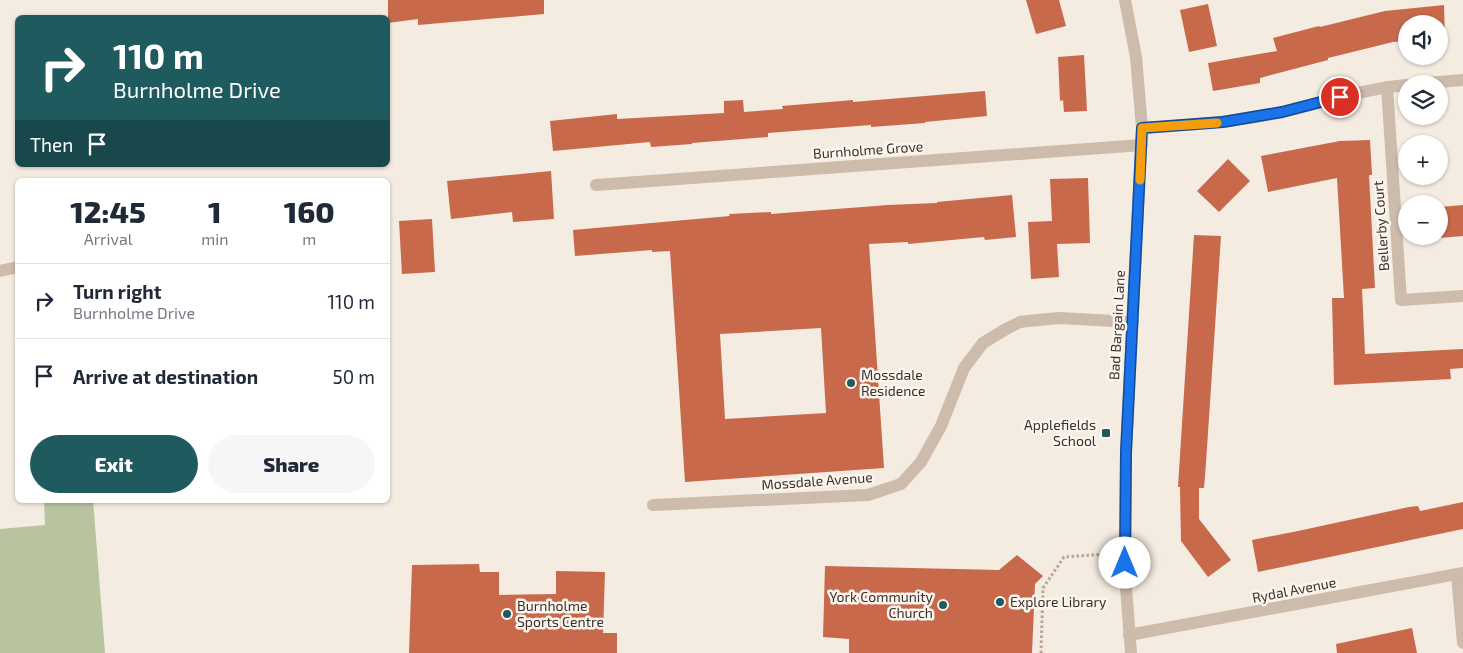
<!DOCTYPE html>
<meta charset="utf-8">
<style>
:root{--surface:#fff;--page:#f6f6f7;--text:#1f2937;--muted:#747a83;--line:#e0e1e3;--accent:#1f5a5e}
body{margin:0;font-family:"Exo 2",sans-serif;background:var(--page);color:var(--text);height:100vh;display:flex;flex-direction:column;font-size:19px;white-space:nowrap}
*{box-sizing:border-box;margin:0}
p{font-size:16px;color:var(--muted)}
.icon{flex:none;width:28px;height:28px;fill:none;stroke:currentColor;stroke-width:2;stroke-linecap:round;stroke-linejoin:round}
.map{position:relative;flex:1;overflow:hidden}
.side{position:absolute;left:15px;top:178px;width:375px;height:325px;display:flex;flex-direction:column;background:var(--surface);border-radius:8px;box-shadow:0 1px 4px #0004}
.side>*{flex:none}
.guide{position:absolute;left:15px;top:15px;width:375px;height:152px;border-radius:8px;box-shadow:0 1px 4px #0004;background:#1f5a5e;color:#fff;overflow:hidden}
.fabs{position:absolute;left:1398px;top:15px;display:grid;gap:10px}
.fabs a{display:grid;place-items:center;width:50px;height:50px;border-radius:50%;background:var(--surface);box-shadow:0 1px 4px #0004;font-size:25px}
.pin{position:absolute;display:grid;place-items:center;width:42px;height:42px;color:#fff;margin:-21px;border:2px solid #fff;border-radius:50%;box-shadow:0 1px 5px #0007}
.me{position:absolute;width:55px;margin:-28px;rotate:0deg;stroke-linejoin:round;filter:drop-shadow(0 0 4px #0008)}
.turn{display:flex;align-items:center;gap:18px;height:105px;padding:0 15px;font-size:22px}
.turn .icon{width:65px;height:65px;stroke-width:2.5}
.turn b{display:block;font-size:35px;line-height:42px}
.then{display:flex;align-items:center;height:48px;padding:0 15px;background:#0003;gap:10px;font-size:19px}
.eta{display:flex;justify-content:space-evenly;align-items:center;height:85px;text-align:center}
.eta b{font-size:30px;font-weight:800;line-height:35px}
.action{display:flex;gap:10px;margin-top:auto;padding:10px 15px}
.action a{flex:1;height:58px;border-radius:30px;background:var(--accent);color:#fff;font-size:20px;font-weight:800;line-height:58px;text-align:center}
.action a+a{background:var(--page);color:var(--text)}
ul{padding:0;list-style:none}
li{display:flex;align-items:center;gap:15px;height:75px;padding:0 15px;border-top:1px solid var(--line)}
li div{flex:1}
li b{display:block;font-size:19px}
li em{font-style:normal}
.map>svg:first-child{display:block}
.green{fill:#b8c4a0}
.building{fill:#c8694b;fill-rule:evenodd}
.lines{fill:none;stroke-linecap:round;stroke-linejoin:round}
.path{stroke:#b9a596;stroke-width:3;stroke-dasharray:2.5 2.5;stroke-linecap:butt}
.lane{stroke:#cdbbac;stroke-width:12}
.street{stroke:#cdbbac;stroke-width:12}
.route-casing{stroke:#114b97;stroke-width:12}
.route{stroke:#1a73e8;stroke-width:9}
.slow{stroke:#f59e0b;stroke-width:9}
.poi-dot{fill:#1f5a5e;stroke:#fbf5ee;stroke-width:2}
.labels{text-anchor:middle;stroke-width:5;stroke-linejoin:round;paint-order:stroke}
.street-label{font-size:14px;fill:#3b302b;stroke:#fbf5ee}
.poi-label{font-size:14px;fill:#3b302b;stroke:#fbf5ee;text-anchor:start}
</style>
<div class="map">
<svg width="1463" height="653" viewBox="0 0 1463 653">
<rect width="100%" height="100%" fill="#f4ebe1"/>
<polygon class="green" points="44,500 93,500 105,653 0,653 0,529 45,525"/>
<g class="building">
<polygon points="388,0 544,0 544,14 418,25 418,19 388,23"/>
<polygon points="1026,0 1059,0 1066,26 1036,34"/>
<polygon points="1208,4 1217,46 1189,52 1180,10"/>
<polygon points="1444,5 1445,40 1439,40 1439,24 1406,24 1406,41 1393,42 1328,58 1328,60 1260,78 1260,83 1213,91 1208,63 1277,51 1273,38 1319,26 1320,27 1385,11"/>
<polygon points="1084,55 1087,111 1064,112 1063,100 1060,101 1058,57"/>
<polygon points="985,91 987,116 925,122 925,123 871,127 871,125 768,133 768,137 692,143 692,144 651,147 650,142 553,151 550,121 617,114 617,119 724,113 724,101 743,100 744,112 783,109 782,106 853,100 853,102"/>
<polygon points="1370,140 1372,175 1369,175 1375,288 1362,289 1365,354 1463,349 1463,368 1450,369 1451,379 1334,385 1332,298 1344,298 1337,178 1268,192 1261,156 1340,141"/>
<polygon points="1228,159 1250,181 1219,212 1197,191"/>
<polygon points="551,171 554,219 513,222 512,212 451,219 447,181"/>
<polygon points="1088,178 1090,243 1057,244 1059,277 1031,279 1028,222 1052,221 1050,179"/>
<path d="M1012,195L1016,237L985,240L984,237L908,244V242L869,244L884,468L685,482L670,251L652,252V250L575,256L573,230L730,216L729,214L771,212V214L888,205L937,203V202ZM821,328L826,413L725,419L720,334Z"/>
<polygon points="1463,205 1463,236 1439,238 1439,207"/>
<polygon points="432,219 435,272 402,274 399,221"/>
<polygon points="1194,235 1221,236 1206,463 1204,488 1199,488 1199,519 1231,560 1208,577 1181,541 1180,487 1178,487"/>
<polygon points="1463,502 1463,529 1258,572 1252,540 1298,531 1409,507 1418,506 1420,511"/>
<polygon points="1017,555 1043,576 1035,584 1032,653 849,653 849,639 823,637 825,566 999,570"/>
<polygon points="479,564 480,572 499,572 499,595 556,594 556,571 605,572 603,633 617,633 617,653 409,653 412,565"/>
<polygon points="1412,628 1417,653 1337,653 1336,644"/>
</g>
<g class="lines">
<polyline class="path" points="1041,653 1043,588 1064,557 1106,554"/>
<polyline class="lane" points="653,505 868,495 901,484 921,462 941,426 964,368 983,343 1006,329 1020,322 1028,321 1059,318 1133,322"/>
<g class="street">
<polyline points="1125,0 1136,57 1142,128 1126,452 1125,574 1131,653"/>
<polyline points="1414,84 1463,80"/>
<polyline points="1387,87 1401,300 1463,296"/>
<path d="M1142,128C1190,125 1237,122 1283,112C1324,102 1364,89 1406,85"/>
<polyline points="596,185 1142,145"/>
<polyline points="0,271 18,267"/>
<polyline points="1457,575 1463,643"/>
<polyline points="1129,635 1463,573"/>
</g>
</g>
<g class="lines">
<defs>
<polyline id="route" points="1125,563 1126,452 1142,128 1223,122 1282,112 1340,97"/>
</defs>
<use href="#route" class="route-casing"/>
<use href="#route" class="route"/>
<polyline class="slow" points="1140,180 1142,128 1217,123"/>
</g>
<g class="poi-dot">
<circle cx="851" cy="383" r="5"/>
<rect x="1101" y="428" width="10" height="10" rx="2.5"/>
<circle cx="1000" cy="602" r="5"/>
<circle cx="943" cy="605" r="5"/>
<circle cx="507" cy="614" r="5"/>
</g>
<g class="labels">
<g class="street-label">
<text transform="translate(868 150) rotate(-4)" y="5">Burnholme Grove</text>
<text transform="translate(1381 226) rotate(-94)" y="5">Bellerby Court</text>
<text transform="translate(1117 325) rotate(-87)" y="5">Bad Bargain Lane</text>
<text transform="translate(817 481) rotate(-4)" y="5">Mossdale Avenue</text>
<text transform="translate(1294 590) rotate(-11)" y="5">Rydal Avenue</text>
</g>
<g class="poi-label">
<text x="861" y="380">Mossdale<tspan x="861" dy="16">Residence</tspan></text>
<text x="1096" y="430" text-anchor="end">Applefields<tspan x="1096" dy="16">School</tspan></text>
<text x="933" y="602" text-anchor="end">York Community<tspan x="933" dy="16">Church</tspan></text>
<text x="1010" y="607">Explore Library</text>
<text x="517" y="611">Burnholme<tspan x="517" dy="16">Sports Centre</tspan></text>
</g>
</g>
</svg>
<div class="fabs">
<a><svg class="icon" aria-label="sound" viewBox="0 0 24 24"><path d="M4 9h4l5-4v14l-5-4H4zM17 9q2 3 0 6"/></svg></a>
<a><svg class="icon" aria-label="layers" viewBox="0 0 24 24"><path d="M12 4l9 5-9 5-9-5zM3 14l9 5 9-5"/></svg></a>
<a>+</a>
<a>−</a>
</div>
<div class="pin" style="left:1340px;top:97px;background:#d93025"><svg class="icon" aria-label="arrive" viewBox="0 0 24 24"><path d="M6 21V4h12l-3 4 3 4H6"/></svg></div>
<svg class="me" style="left:1125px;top:563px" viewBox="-20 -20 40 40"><circle r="19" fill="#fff"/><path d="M0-13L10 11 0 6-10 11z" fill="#1a73e8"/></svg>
<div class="guide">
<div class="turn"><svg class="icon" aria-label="right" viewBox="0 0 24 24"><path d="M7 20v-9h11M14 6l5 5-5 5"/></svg><div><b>110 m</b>Burnholme Drive</div></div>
<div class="then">Then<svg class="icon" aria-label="arrive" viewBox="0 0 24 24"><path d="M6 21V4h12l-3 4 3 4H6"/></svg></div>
</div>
<section class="side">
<div class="eta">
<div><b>12:45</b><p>Arrival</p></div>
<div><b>1</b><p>min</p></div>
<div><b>160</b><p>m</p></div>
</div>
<ul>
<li><svg class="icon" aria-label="right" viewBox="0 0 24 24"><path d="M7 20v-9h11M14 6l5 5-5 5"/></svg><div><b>Turn right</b><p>Burnholme Drive</p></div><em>110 m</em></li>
<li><svg class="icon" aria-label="arrive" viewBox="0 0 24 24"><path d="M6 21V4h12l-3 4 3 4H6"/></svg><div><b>Arrive at destination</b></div><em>50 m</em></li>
</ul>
<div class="action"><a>Exit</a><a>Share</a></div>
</section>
</div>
